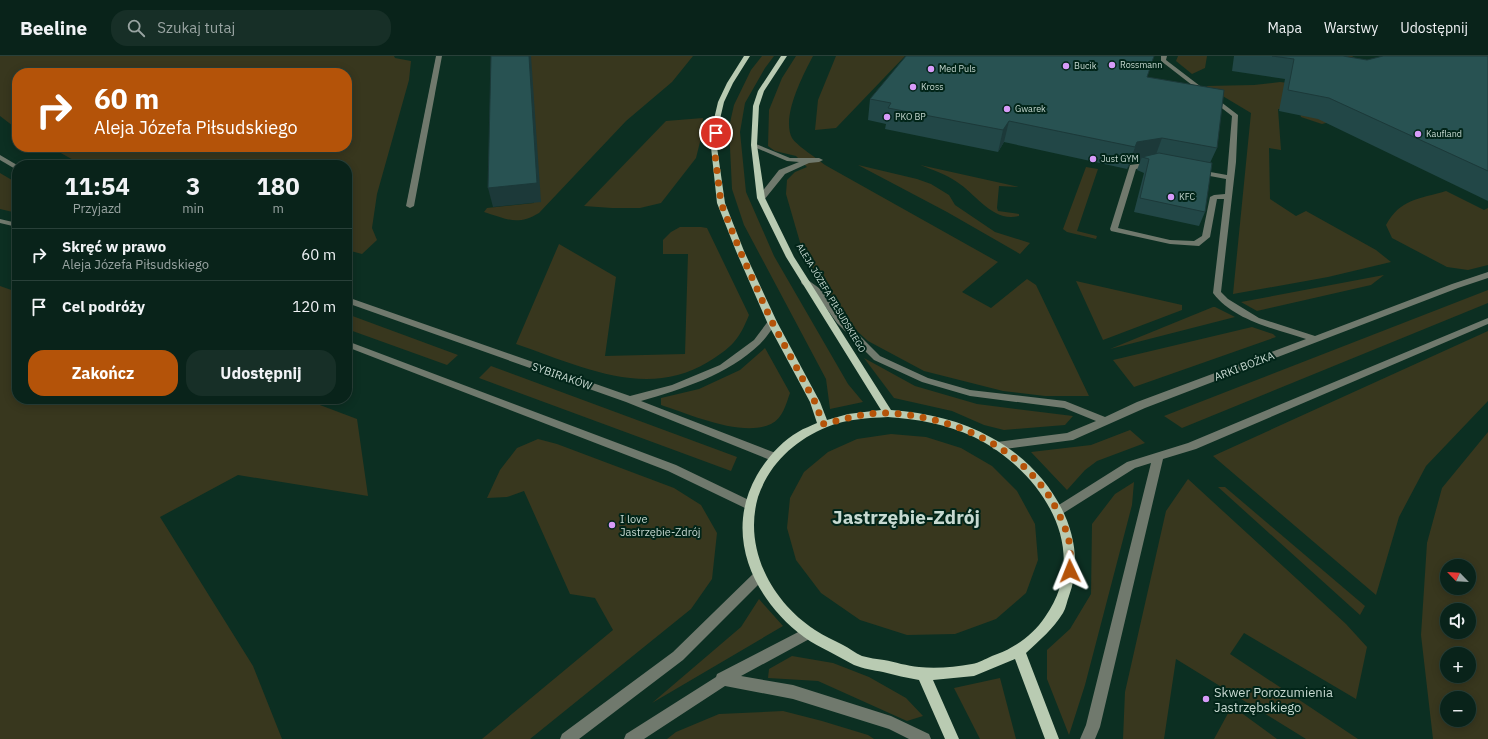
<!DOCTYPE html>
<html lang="pl">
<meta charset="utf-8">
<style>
:root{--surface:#09231a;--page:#172f27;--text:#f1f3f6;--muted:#99a4a2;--line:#294039;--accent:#b45309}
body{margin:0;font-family:"IBM Plex Sans",sans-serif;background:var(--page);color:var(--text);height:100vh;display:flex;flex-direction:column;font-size:15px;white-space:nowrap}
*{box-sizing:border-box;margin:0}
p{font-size:13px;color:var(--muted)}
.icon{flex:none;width:22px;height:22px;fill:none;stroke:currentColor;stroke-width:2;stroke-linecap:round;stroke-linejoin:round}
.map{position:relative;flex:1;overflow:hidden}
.sheet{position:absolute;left:12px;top:104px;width:340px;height:244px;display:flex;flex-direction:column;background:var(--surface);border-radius:16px;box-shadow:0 2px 10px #0003,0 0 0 1px var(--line)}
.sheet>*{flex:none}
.banner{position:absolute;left:12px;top:12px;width:340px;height:84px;border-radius:16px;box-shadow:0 2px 10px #0003,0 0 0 1px var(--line);background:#b45309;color:#fff;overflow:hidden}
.needle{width:26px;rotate:295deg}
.buttons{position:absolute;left:1440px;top:503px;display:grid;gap:8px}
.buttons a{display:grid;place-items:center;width:36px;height:36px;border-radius:50%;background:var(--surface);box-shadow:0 2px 10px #0003,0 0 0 1px var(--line);font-size:20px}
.pin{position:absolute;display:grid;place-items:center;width:34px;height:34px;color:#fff;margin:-17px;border:2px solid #fff;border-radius:50%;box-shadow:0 1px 4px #0007}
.me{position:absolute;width:44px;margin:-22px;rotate:358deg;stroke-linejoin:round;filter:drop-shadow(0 0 3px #0008)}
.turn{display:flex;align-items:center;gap:14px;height:84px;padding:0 16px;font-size:18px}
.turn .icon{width:52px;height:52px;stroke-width:2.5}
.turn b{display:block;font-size:28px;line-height:34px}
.eta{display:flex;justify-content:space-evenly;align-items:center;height:68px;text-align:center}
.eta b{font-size:24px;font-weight:700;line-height:28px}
.button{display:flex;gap:8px;margin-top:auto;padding:8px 16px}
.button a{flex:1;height:46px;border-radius:16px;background:var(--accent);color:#fff;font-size:16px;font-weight:700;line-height:46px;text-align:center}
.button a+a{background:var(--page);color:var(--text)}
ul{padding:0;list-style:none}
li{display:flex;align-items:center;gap:12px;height:52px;padding:0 16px;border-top:1px solid var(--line)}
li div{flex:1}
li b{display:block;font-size:15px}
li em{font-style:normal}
header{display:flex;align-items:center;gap:24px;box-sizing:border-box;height:56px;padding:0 20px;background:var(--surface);border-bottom:1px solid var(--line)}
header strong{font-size:19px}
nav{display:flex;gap:22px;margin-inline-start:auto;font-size:14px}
.search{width:280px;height:36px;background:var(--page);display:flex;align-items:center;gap:10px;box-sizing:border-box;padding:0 14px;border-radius:16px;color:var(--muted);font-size:15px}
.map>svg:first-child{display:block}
.green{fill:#38371e;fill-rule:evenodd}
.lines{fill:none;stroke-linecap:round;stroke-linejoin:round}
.minor{fill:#70796d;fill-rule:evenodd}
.major{fill:#b9cbb2;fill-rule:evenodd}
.wall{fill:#224747}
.shaded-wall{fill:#1c3939}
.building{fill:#285252;stroke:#1c3939}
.route{stroke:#b45309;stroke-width:7;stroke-dasharray:0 12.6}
.poi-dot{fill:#d79bf9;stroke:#022519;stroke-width:1.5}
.labels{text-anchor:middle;stroke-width:4;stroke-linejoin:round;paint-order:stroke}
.far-poi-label{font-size:9px;fill:#c7d9d1;stroke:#022519;text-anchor:start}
.far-street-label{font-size:9px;fill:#c7d9d1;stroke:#022519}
.street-label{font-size:11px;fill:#c7d9d1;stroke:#022519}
.poi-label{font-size:11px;fill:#c7d9d1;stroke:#022519;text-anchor:start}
.near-poi-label{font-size:13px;fill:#c7d9d1;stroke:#022519;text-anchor:start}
.town-label{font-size:19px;font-weight:bold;fill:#c7d9d1;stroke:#022519}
</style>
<header>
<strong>Beeline</strong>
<div class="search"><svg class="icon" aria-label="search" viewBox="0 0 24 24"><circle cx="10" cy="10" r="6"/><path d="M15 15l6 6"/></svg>Szukaj tutaj</div>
<nav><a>Mapa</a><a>Warstwy</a><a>Udostępnij</a></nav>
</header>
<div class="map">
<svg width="1488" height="683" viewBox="0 0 1488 683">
<rect width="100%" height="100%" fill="#0c2f22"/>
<g class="green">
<polygon points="0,0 394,0 395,2 411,5 409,24 377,138 372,172 377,184 362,198 347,194 347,109 86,109 77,106 50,91 347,91 347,17 17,17 17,73 0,60"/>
<path d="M524,0H693L672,26L626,65L539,157C517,170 507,163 484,156L487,152L534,147Z"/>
<polygon points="762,0 774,0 765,12 745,47 740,76 746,136 774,200 848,328 863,346 830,353 826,323 744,169 732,133 729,71 734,49 751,14"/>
<path d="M796,0H813C803,19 781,61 792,82C797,90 817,102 825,109L998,206L962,236L991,252L1027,223L1036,229L1089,340H1045L1003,335L924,315L868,285L838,258L806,207L786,138L787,124L795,116L807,111L796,100L775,95L768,90L769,54L782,22Z"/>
<polygon points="836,0 905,0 836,72 815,74 818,44"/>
<polygon points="1178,0 1207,0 1205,12 1192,18 1176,5"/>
<polygon points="1332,0 1352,0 1361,6 1344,62 1322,68 1301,61 1300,57 1278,53 1281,94 1269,92 1270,143 1296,160 1306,155 1376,194 1391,206 1328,221 1233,238 1251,57 1206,30 1254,29 1280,26 1331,32"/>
<polygon points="703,62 700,86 696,102 661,147 640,152 612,152 584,150 666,65"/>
<polygon points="858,109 917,123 931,128 949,139 955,149 995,176 1030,187 1020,198 947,156"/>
<path d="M920,109L1019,131L999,130L997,152L998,155L1019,158V160C993,167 976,138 957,126C946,118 933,114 920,109Z"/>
<polygon points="1086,111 1098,113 1077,175 1097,180 1096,183 1067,176 1063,173"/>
<polygon points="0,117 17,127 17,157 0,153"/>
<path d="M1446,135L1484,154L1488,152V209L1468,214L1447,211L1392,182L1386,169C1400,143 1419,143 1446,135Z"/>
<path d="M680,171H701L707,172L749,259C739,284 731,292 708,306C646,344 578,309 516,288L559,188L616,221L605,300L685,298L688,198H663V184L671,176Z"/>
<polygon points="1384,219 1371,229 1257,255 1241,246"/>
<polygon points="1076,225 1182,249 1182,254 1103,284"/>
<polygon points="0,230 17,236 17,343 304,343 357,363 368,440 238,419 160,461 253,610 282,683 0,683"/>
<polygon points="1488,234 1488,247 1182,372 1164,360"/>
<polygon points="1215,251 1235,261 1110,293 1213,251"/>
<polygon points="347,258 458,299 447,309 347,273"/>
<polygon points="1252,271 1273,278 1276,281 1134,331 1113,304"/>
<polygon points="1488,275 1488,345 1426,410 1399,461 1376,539 1213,400"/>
<path d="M765,292L790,337C786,348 783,362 771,368C743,382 689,358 661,349V342L699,333L740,314Z"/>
<polygon points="864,302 915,330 977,348 1073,360 1065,369 1004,374 984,369 952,355 894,342"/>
<polygon points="491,310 737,401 731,415 479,322"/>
<polygon points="1130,374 1145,387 1097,405 1085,414 1067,434 1031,396 1091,389"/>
<path d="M1488,376V683H1433L1421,579L1427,487L1442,432ZM1447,510H1469V532H1447ZM1447,554H1469V576H1447ZM1447,598H1469V620H1447ZM1447,642H1469V664H1447Z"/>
<polygon points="891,378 926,381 961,392 992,410 1017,435 1035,468 1038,504 1026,537 996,563 955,578 907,579 860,564 821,537 796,504 787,472 790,442 804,416 828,396 857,383"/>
<polygon points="538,383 557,388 674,432 701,449 717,477 712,523 691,553 530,683 482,683 613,574 595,542 570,538 524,435 507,441 487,442 500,414 517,392"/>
<polygon points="1188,423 1346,568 1367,591 1356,643 1244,577 1230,598 1358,683 1306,683 1176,603 1164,683 1123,683 1125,636 1166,455"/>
<polygon points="1134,426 1132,449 1085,629 1069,679 1047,623 1047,594 1070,573 1091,538 1092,468 1115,438"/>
<polygon points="1218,431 1225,431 1365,550 1360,559"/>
<polygon points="759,543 783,570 652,647 741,571"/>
<polygon points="792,600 833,607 869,621 906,642 923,660 907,665 818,625 768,622 769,613"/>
<polygon points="1000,622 1016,683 980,683 954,632"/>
<polygon points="1232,650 1277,683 1214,683"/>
<polygon points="783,655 822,665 868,679 874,683 667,683 676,676 719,658"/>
</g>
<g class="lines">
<g class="minor">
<polygon points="436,0 442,0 414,150 410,152 406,150"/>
<path d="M1161,0H1167L1166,4L1238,59L1236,106L1221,236L1228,243L1259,262L1315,280L1452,228L1488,216V222L1458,232L1145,352L1073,384L997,394L993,393L992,390L993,387L997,386L1067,377L1096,365L1064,352L970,340L922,326L874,304L837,267L817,239L802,228L801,226L802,224H808L823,235L843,263L880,300L928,322L970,334L1065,345L1105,361L1137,346L1306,283C1275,273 1233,264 1213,237L1224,143H1217L1210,181L1199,190L1170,188L1111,175L1110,173L1130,109L1152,106L1156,108L1152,110L1136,113L1118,172L1170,184L1194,185L1202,180L1210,141L1214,139L1225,138L1226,123L1199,118L1195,116L1199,114L1227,119L1232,60L1161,5Z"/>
<polygon points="752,88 756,88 790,102 819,102 823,104 819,106 809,107 785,118 764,144 761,144 757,142 779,114 799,106 787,105 752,90"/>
<polygon points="0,99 17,109 17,114 0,104"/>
<polygon points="0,163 17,167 17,171 0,167"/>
<path d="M347,241L630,340L672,329L720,309L754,284L769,264H775L777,266C772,273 766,282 760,288C728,319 682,333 641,345L778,398L779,401L778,404H770L626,346L347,247Z"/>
<polygon points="1488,262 1488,268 1196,393 1163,403 1100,671 1095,683 1080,683 1086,669 1151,407 1135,412 1062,458 1058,460 1054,458 1052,455 1054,452 1127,406 1188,387"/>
<polygon points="347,285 676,409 753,446 755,449 753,452 749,453 745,452 668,415 347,291"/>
<polygon points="759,515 763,516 765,520 763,524 683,604 579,683 560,683 562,678 673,596 755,516"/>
<polygon points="808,571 813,573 814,577 813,581 741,620 793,629 891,660 929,678 931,683 909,683 889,673 793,643 725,630 644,683 624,683 626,678 716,621 717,618"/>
</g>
<path class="major" d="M744,0H750L733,27L724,46L720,63L717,91L725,147L744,195L777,266L820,346L827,364L848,358L881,354L786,201L757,142L751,89L753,50L758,35L781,0H787L764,35L759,50L757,89L765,142L794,201L891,354C927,357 961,364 992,382C1046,411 1092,477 1069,540C1067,545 1066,552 1063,557C1053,573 1040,584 1026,597L1059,683H1045L1015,603L974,620L933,624L959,683H945L919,624C907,622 895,619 883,616C873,614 864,613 854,609C846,605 838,600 830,596C821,591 812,587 804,581C753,543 723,478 757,419C767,402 781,386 798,376C804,372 811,370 817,367L810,346L767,266L736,195L717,147L711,91L714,63L718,46L727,27ZM888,361C918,363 946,368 974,381C1039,413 1094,492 1045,561C1037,573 1025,584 1012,591C1006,595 999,597 992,600C985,603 979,607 972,608C955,611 936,613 919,611C907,610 895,606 884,604C877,603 869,602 862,600C855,597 849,592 843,589C834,584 824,580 815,574C772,546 743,493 758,441C769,408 795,384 827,371C846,363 868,362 888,361Z"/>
</g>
<g class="wall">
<polygon points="1234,0 1343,0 1367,4 1488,0 1488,145 1318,63 1279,55 1285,23 1232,15"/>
<polygon points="1147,21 1217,92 1210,107 1205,156 1199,170 1134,156 1144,117 1137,114 1140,106 1130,108 1127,113 1004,86 998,96 885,73 886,68 868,64 870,43"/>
</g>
<g class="shaded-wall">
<polygon points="529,0 531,0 541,146 493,151 488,132"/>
<polygon points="1009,65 1004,86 998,96 1003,74"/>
<polygon points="1162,82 1154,104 1149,103 1142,101 1140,106 1130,108 1127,113 1137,86"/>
</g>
<g class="building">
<polygon points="491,0 529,0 537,127 488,132"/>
<polygon points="906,0 1154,0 1147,21 1224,34 1217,92 1162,82 1137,86 1135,91 1009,65 1003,74 888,52 891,47 870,43"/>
<polygon points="1272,0 1343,0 1367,4 1383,0 1488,0 1488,115 1329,42 1288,34 1294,3"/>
<polygon points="1159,97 1212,107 1205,156 1140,142 1149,103 1142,101"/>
</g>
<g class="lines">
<path class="route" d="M716,77L714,91L721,147L740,195L772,266L815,346L823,368C845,363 867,356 889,357C952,361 1016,388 1051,443C1058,456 1066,471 1069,485C1071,494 1070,505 1070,515"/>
</g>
<g class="poi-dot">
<circle cx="1112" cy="9" r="4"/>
<circle cx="1066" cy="10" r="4"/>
<circle cx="931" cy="13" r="4"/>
<circle cx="913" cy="31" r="4"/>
<circle cx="1007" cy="53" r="4"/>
<circle cx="887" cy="61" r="4"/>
<circle cx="1418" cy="78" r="4"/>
<circle cx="1093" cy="103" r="4"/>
<circle cx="1171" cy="141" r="4"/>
<circle cx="612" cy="469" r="4"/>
<circle cx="1206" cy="643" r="4"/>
</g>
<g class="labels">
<g class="far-poi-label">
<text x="1120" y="12">Rossmann</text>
<text x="1074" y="13">Bucik</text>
<text x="939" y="16">Med Puls</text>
<text x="921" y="34">Kross</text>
<text x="1015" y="56">Gwarek</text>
<text x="895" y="64">PKO BP</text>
<text x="1426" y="81">Kaufland</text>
<text x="1101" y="106">Just GYM</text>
<text x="1179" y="144">KFC</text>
</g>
<g class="far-street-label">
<text transform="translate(831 242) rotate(59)" y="3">ALEJA JÓZEFA PIŁSUDSKIEGO</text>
</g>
<g class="street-label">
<text transform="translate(1244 310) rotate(-21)" y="4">ARKI BOŻKA</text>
<text transform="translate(562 320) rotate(19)" y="4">SYBIRAKÓW</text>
</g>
<g class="poi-label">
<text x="620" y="467">I love<tspan x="620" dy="13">Jastrzębie-Zdrój</tspan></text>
</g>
<g class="near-poi-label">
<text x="1214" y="641">Skwer Porozumienia<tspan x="1214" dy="15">Jastrzębskiego</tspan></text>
</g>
<g class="town-label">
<text x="906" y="468">Jastrzębie-Zdrój</text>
</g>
</g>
</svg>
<div class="buttons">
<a><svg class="needle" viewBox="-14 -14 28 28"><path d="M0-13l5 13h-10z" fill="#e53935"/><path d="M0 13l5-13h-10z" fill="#99a4a2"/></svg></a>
<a><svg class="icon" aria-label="sound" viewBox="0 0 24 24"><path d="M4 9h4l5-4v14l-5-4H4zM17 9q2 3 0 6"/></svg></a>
<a>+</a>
<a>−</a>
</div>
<div class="pin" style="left:716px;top:77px;background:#d93025"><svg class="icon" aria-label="arrive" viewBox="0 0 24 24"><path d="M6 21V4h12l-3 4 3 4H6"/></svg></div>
<svg class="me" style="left:1070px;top:515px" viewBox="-20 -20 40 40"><path d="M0-17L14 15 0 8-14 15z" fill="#b45309" stroke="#fff" stroke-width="4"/></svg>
<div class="banner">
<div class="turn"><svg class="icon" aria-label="right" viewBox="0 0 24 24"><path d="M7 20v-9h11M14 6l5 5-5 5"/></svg><div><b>60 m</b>Aleja Józefa Piłsudskiego</div></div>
</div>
<section class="sheet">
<div class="eta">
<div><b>11:54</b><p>Przyjazd</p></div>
<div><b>3</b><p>min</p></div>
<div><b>180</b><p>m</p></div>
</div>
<ul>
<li><svg class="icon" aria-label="right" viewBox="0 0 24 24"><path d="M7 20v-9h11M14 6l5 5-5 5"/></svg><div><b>Skręć w prawo</b><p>Aleja Józefa Piłsudskiego</p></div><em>60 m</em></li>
<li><svg class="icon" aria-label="arrive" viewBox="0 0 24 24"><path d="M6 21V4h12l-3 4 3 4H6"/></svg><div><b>Cel podróży</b></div><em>120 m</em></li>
</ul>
<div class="button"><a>Zakończ</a><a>Udostępnij</a></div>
</section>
</div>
